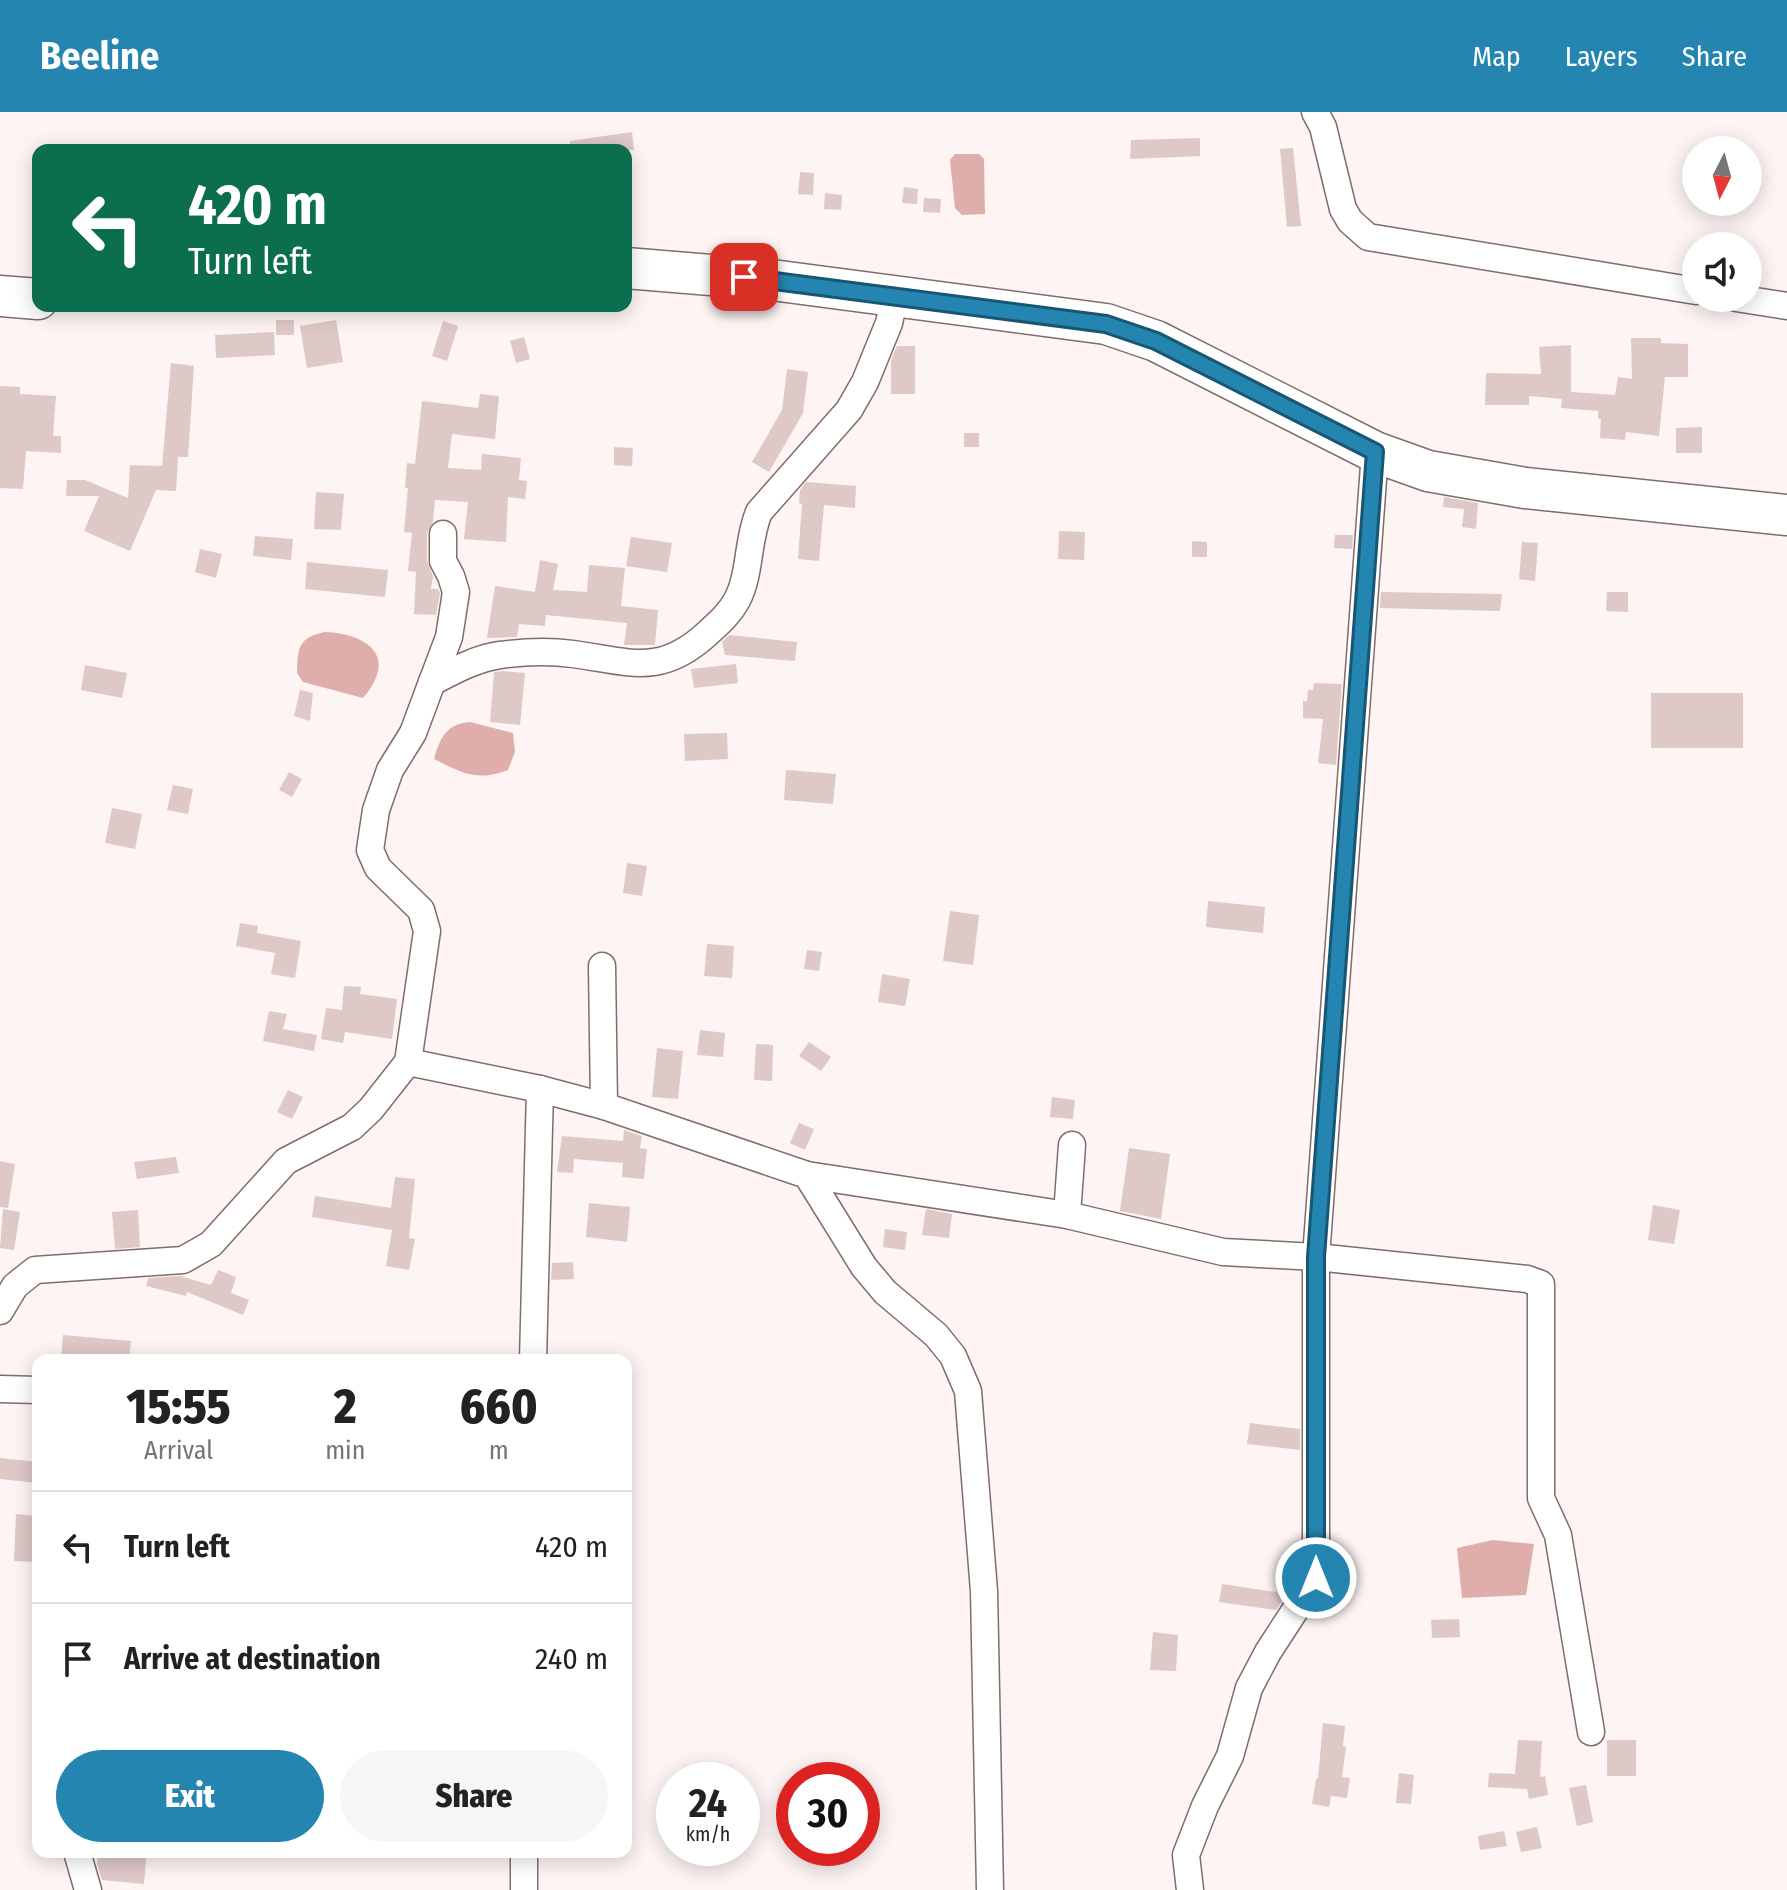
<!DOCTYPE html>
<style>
:root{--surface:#fff;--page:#f6f6f6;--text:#222;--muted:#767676;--line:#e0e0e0;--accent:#2585b1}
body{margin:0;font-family:"Fira Sans Condensed",sans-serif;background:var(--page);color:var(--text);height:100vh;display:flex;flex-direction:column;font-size:30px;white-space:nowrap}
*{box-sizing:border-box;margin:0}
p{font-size:26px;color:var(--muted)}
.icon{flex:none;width:44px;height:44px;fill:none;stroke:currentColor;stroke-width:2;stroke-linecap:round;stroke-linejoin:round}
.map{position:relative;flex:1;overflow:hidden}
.side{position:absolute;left:32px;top:1242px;width:600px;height:504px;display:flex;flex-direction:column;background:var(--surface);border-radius:16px;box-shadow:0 4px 20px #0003}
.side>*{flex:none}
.hud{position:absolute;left:32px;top:32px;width:600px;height:168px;border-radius:16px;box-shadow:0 4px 20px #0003;background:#0b6e4f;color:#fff;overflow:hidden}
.needle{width:52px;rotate:186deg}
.buttons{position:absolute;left:1682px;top:24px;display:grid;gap:16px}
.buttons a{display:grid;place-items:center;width:80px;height:80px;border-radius:50%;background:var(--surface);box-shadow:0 4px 20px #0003;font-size:40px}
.speed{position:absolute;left:656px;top:1650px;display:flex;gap:16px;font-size:40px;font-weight:700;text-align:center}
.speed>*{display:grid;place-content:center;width:104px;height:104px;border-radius:50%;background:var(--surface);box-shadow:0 4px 20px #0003;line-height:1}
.speed small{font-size:20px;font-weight:400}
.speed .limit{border:12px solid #d22;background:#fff;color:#111}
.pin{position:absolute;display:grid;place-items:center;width:68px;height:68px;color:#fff;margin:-34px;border-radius:16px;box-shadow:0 4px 12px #0006}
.me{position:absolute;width:88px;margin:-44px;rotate:0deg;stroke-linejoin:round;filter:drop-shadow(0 0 6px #0008)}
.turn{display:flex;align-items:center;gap:28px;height:168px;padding:0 24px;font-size:36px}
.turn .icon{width:104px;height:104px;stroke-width:2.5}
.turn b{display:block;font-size:56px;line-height:68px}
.eta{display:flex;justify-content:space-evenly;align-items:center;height:136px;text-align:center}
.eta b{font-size:48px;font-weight:800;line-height:56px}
.button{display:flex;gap:16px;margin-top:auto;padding:16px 24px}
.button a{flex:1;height:92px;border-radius:48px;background:var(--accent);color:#fff;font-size:32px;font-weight:800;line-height:92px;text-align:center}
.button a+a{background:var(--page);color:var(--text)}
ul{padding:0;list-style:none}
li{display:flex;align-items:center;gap:24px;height:112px;padding:0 24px;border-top:2px solid var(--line)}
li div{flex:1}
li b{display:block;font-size:30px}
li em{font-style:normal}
header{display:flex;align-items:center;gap:48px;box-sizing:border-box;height:112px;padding:0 40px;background:var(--accent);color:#fff}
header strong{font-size:38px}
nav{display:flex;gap:44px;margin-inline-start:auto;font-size:28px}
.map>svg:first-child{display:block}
.water{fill:#e0aeaa}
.building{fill:#dec9c7}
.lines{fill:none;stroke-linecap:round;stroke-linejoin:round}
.minor-casing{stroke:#806d6b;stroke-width:29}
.highway-casing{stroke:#806d6b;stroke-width:43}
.minor{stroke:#fff;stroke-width:26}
.highway{stroke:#fff;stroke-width:40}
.route-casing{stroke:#185673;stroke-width:20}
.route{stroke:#2585b1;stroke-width:14}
</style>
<header>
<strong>Beeline</strong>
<nav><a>Map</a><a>Layers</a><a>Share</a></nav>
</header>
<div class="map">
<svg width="1787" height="1778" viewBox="0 0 1787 1778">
<rect width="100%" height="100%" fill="#fdf4f3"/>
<g class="water">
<polygon points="955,42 979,42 984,47 985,102 962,103 955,96 950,48"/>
<path d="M325,520C369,522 398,545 363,586L303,570L297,561C297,536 299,525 325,520Z"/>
<path d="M470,610L513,621L515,640L508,658C477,670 462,661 434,647C440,626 446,612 470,610Z"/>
<polygon points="1493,1428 1534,1432 1526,1483 1462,1486 1457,1436"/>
</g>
<g class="building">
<polygon points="632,20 634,38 570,38 570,29"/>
<polygon points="1200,26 1200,44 1130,47 1131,28"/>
<polygon points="1293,36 1301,114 1287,115 1280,37"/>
<polygon points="800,60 814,61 813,83 798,82"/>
<polygon points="904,75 918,77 917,92 902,91"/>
<polygon points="825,81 842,83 841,98 824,97"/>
<polygon points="924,86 941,87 940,101 923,100"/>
<rect x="276" y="208" width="18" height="15"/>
<polygon points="336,208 343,250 307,256 300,214"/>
<polygon points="443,209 458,214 447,249 432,244"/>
<polygon points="274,220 275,243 216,246 215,223"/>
<polygon points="524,225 530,247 516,251 510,229"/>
<polygon points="1631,226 1661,226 1661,231 1688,232 1688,265 1665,265 1659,324 1626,320 1625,328 1600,326 1601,307 1598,307 1598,299 1561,296 1562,287 1529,284 1529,293 1485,293 1486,261 1541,262 1539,235 1571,233 1571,280 1615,283 1618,265 1632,267"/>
<polygon points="897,234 915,234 915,282 891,282 891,248"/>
<polygon points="171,251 194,254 188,345 178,345 176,379 156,378 130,439 84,419 99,384 66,384 67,368 85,368 128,386 130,353 162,354"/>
<polygon points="787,257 808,260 803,301 769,360 752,350 782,298"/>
<polygon points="0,274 20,275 20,282 56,284 53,324 61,324 61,341 26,339 23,377 0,376"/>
<polygon points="480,282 499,284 495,327 452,322 448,356 481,358 482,342 521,346 519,368 527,369 525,387 508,385 506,430 464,427 468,390 435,388 433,410 427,421 427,449 433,464 431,477 438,477 440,481 436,503 414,502 416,460 408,459 412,421 404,420 408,376 405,376 407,351 415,352 422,289 478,296"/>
<polygon points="1702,315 1702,341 1676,341 1676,316"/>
<rect x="964" y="321" width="15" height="14"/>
<polygon points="614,335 633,336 632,354 614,353"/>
<polygon points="806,370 856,374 855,396 824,393 819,449 798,447 802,392 799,391 800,378"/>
<polygon points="316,380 344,382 341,418 314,417"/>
<polygon points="1444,385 1478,391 1476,417 1462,415 1464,397 1443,395"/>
<polygon points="1059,419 1085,420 1084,448 1058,447"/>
<polygon points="1335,423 1353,423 1352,437 1334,436"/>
<polygon points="255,424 293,427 291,448 253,444"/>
<polygon points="631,425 672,431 667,460 626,454"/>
<polygon points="1192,429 1207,430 1207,445 1192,445"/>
<polygon points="1522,430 1538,431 1535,469 1519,467"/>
<polygon points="200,437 222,442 216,466 195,460"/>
<polygon points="540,448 558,452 553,478 587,480 589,453 625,456 621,494 658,498 655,533 624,533 627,511 546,503 545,514 519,512 517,525 487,526 495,474 535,480"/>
<polygon points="307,450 388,458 385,485 305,477"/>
<polygon points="1381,480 1502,482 1500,499 1380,496"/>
<polygon points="1607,480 1628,480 1628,500 1606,499"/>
<polygon points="729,523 797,530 795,549 725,543 722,530"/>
<polygon points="736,552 738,571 694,576 691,557"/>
<polygon points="85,553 127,561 122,586 81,578"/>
<polygon points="503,559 525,561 520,613 490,610 494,560"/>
<polygon points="1314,571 1342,572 1336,653 1318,651 1323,607 1303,606 1303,589 1307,589 1308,578 1313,578"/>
<polygon points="300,578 313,581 310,609 294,604"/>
<rect x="1651" y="581" width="92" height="55"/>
<polygon points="727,621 728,647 685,649 684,622"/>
<polygon points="786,658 836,662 833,692 784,688"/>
<polygon points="289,660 302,667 292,685 279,678"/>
<polygon points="173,673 193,677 188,702 167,698"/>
<polygon points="112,696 142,702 135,737 105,731"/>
<polygon points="627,751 647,754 642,784 623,781"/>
<polygon points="1208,789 1265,795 1263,821 1206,815"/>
<polygon points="950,799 979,803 973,853 943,849"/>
<polygon points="240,811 258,814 257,821 301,829 295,866 271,862 275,841 236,834"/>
<polygon points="707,832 734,834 732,866 704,864"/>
<polygon points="807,838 822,840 819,859 804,857"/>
<polygon points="882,862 910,867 905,894 878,890"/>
<polygon points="344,874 361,875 360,882 397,887 392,927 345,920 343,931 321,927 326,896 342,898"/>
<polygon points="269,899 287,902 283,917 317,923 314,939 263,929"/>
<polygon points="700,918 725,921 723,945 697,943"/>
<polygon points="809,930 831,945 821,959 799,944"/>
<polygon points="756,932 773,933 772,969 754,968"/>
<polygon points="657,936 683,939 678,987 652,985"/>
<polygon points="288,978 303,985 292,1007 277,1000"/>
<polygon points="1052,985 1075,988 1073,1007 1050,1005"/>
<polygon points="799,1011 814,1017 805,1038 790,1031"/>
<polygon points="624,1018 642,1024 640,1036 647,1037 644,1067 622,1065 623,1051 574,1047 573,1061 557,1060 562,1024 623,1029"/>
<polygon points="1129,1036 1170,1042 1161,1107 1120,1099"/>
<polygon points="176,1045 179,1061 137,1067 134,1050"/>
<polygon points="0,1049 15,1052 8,1096 0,1095"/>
<polygon points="395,1065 415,1067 409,1126 415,1127 409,1158 386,1154 392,1118 312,1105 315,1084 391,1096"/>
<polygon points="589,1091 630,1095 627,1130 586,1125"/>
<polygon points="1653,1093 1680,1098 1674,1132 1648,1128"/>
<polygon points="3,1097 20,1100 14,1138 0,1136"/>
<polygon points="926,1097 952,1102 949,1126 922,1123"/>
<polygon points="138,1098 140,1135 115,1137 112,1100"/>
<polygon points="885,1117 907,1120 905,1138 883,1135"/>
<polygon points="573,1150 574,1167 551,1168 552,1151"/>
<polygon points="218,1158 236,1165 231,1181 249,1188 243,1203 187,1180 186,1184 146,1174 148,1166 180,1164 211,1173"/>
<polygon points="63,1223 131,1229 129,1248 61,1248"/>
<polygon points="1250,1311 1300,1317 1300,1338 1247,1332"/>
<polygon points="0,1346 38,1350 38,1371 0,1367"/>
<polygon points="16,1402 36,1404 35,1450 14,1449"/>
<polygon points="1222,1472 1283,1481 1282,1489 1276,1498 1219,1490"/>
<polygon points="1459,1507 1460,1525 1432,1526 1431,1508"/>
<polygon points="1153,1520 1178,1523 1176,1559 1150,1558"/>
<polygon points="1323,1611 1345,1614 1343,1634 1346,1635 1342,1665 1350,1666 1347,1686 1331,1684 1329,1695 1312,1692 1316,1667 1318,1667"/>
<polygon points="1518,1628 1542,1629 1540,1665 1545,1664 1548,1683 1529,1687 1527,1677 1488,1675 1489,1661 1515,1662"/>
<rect x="1607" y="1628" width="29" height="36"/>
<polygon points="1399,1661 1414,1663 1411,1692 1396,1691"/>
<polygon points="1586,1673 1593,1710 1577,1714 1569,1676"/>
<polygon points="1537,1715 1542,1736 1521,1740 1516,1720"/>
<polygon points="1504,1719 1507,1734 1480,1738 1478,1724"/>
<polygon points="98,1742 146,1746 144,1772 102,1768 97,1752"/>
</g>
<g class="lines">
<defs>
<g id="minor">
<polyline points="1315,0 1323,15 1343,97 1350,109 1368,125 1696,179"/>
<polyline points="1736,186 1787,194"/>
<polyline points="432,570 449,525 456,480 451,464 443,449 443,422"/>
<polyline points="602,854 604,994"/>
<path d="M408,950L427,819L421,798L378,756L370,738L376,698L390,658L413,621L432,570C453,559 477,546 500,543C522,540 551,539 573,542C631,550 661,565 709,520C720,510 730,501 737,488C751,461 747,428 759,400L849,298L865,270L889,211L895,184"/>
<polyline points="807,1063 1067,1103 1223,1140 1316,1145 1527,1167 1541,1172 1541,1386 1558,1423 1591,1620"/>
<polyline points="1067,1103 1072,1033"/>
<polyline points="0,1199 15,1174 35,1158 183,1148 211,1132 286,1049 352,1015 371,997 408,950 540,977 604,994 807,1063 864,1155 885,1180 936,1223 953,1244 968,1279 984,1479 990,1778"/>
<polyline points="533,1248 540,977"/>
<polyline points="0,1277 38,1278"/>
<polyline points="77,1740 88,1778"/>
<polyline points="524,1778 524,1740"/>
<polyline points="1190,1778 1186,1743 1205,1694 1230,1644 1249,1576 1268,1540 1316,1466 1316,1145 1375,340"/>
</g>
<g id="highway">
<polyline points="626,156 772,168 1106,212 1156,229 1375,340 1428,359 1525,376 1787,403"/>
<polyline points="0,184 38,187"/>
</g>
</defs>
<use href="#minor" class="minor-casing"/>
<use href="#highway" class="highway-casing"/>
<use href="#minor" class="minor"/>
<use href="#highway" class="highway"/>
</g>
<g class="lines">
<defs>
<polyline id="route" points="744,165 1106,212 1156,229 1375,340 1316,1145 1316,1466"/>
</defs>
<use href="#route" class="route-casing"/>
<use href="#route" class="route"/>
</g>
</svg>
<div class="buttons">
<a><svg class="needle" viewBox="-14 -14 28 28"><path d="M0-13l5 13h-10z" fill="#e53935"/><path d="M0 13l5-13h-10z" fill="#767676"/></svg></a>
<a><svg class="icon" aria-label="sound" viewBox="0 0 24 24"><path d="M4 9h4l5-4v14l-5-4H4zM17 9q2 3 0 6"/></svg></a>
</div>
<div class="speed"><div>24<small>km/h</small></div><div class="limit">30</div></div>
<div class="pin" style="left:744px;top:165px;background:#d93025"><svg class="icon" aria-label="arrive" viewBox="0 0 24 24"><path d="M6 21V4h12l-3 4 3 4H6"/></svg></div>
<svg class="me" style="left:1316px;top:1466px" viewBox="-20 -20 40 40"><circle r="17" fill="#2585b1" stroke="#fff" stroke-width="3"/><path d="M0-11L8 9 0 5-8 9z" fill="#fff"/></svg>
<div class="hud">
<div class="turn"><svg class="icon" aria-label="left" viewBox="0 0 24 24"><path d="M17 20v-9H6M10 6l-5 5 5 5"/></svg><div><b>420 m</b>Turn left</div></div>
</div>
<section class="side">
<div class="eta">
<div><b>15:55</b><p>Arrival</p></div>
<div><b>2</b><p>min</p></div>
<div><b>660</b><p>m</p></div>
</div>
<ul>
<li><svg class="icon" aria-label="left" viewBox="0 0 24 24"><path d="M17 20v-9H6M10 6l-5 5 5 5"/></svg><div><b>Turn left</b></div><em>420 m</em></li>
<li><svg class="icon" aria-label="arrive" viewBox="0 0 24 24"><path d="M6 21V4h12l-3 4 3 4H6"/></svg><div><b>Arrive at destination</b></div><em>240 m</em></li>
</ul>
<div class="button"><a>Exit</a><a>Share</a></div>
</section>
</div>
